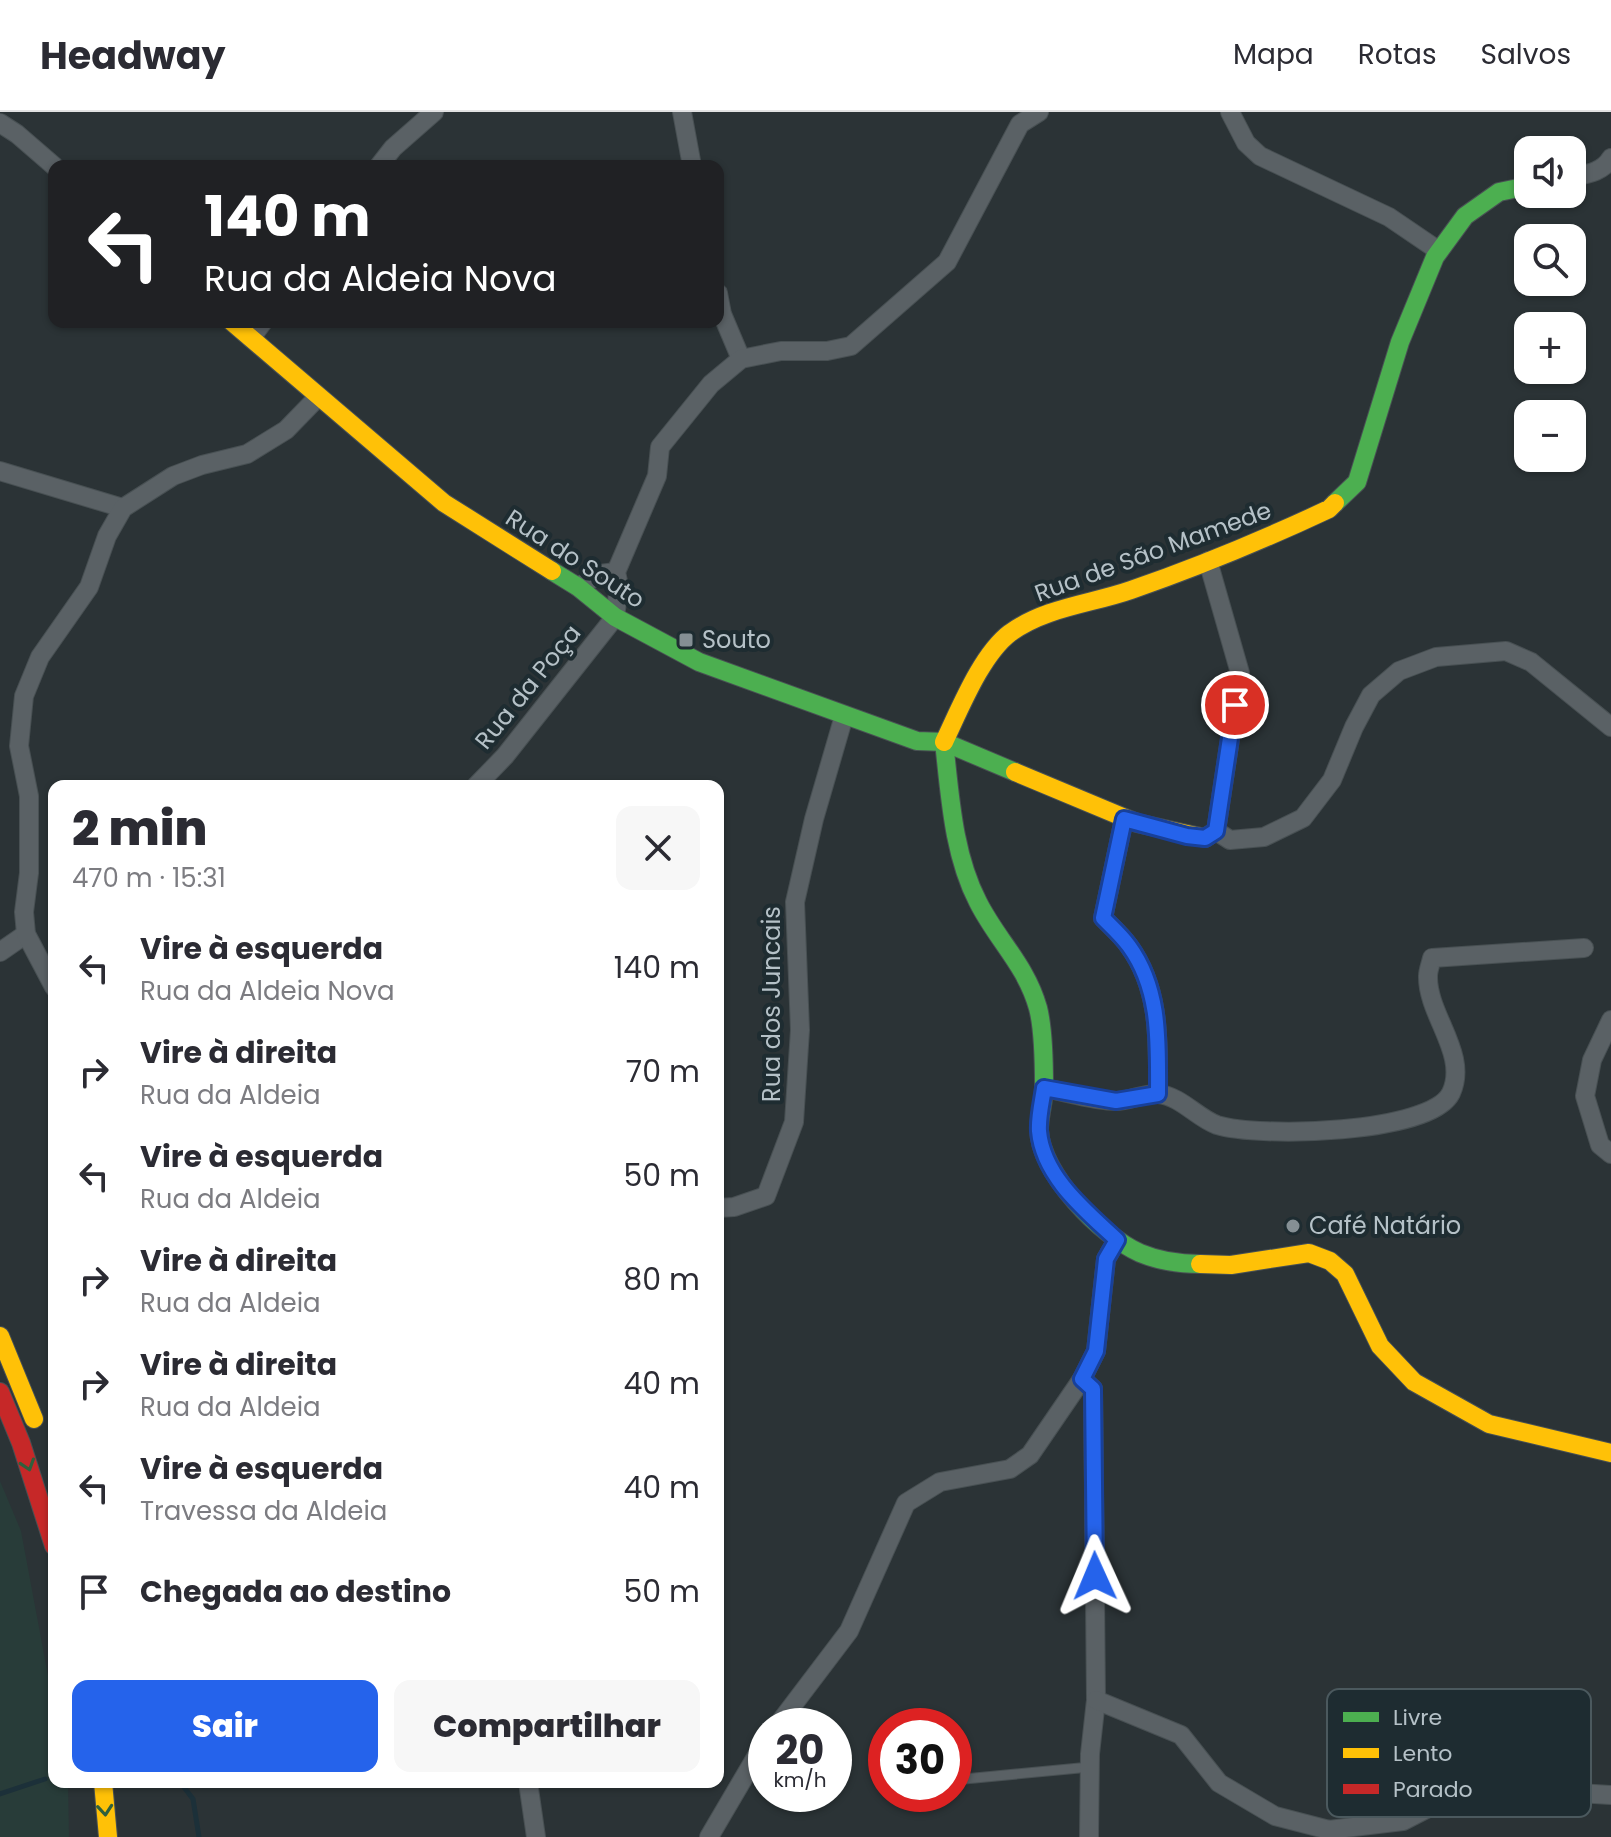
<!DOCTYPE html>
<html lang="pt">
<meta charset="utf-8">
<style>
:root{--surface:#fff;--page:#f7f7f7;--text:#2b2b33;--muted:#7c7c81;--line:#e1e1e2;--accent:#2563eb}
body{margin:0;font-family:Poppins,sans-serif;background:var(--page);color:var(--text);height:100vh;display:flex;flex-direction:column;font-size:30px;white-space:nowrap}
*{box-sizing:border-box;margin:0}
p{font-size:26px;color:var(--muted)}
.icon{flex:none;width:44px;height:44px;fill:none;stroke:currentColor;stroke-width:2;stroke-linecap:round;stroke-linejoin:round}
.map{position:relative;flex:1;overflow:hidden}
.details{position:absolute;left:48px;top:668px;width:676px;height:1008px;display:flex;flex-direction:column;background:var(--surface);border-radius:16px;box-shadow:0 2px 6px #0004}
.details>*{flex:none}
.guide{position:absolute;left:48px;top:48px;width:676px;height:168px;border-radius:16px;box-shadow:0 2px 6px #0004;background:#202124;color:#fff;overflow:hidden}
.controls{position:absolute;left:1514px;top:24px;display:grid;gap:16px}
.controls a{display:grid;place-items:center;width:72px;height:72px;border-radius:16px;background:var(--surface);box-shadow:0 2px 6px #0004;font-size:40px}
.speed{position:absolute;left:748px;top:1596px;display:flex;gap:16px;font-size:40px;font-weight:700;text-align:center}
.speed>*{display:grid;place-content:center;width:104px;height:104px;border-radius:50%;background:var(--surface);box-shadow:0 2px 6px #0004;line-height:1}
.speed small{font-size:20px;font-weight:400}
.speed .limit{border:12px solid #d22;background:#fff;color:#111}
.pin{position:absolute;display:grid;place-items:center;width:68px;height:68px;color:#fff;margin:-34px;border:4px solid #fff;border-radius:50%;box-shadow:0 2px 8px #0007}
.me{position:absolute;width:88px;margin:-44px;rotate:359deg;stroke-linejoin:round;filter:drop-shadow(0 0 6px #0008)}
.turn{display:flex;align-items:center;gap:28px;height:168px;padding:0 24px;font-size:36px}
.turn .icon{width:104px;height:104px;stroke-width:2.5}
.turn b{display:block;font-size:56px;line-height:68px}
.round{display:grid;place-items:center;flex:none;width:84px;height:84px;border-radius:16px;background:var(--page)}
.overview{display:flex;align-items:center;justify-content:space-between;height:136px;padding:0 24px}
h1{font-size:48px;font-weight:800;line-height:60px}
.cta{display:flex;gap:16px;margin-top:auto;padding:16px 24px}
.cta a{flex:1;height:92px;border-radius:16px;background:var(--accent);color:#fff;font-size:32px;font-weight:800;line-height:92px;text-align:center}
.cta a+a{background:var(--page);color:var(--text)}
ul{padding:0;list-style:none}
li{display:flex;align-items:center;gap:24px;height:104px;padding:0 24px}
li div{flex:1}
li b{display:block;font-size:30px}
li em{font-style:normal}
header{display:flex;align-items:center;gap:48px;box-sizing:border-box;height:112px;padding:0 40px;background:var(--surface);border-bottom:2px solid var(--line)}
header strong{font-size:38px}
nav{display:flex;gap:44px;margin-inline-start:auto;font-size:28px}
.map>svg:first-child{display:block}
.green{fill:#283c39}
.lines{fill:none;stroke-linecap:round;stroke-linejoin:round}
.stream{stroke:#1c3039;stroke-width:5}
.lane-casing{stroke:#485053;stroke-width:11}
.street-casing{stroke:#485053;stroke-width:20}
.fast-casing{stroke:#485053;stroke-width:20}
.slow-casing{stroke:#485053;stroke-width:20}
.jam-casing{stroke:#485053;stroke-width:20}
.lane{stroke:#5a6165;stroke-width:9}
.street{stroke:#5a6165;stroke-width:18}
.fast{stroke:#4caf50;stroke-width:18}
.slow{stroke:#ffc107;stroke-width:18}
.jam{stroke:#c62828;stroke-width:18}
.oneway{stroke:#30603d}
.route-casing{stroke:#184099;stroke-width:20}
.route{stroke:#2563eb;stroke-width:14}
.poi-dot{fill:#858f94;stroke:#1e2c31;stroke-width:3}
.labels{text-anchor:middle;stroke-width:8;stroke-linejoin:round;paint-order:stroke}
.street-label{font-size:24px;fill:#b5c1c7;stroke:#1e2c31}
.poi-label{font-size:24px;fill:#b5c1c7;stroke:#1e2c31;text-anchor:start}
.key{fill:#1e2c31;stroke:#4b595e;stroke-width:2}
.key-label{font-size:22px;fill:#b5c1c7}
</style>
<header>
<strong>Headway</strong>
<nav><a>Mapa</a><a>Rotas</a><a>Salvos</a></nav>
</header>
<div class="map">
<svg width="1611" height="1725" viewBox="0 0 1611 1725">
<rect width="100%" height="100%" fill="#2b3336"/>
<polygon class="green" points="0,1369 21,1419 54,1596 54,1670 68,1670 69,1725 0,1725"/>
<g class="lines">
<g class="stream">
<polyline points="180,1670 193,1687 199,1725"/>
<polyline points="0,1682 45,1667"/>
</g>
<defs>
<polyline id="lane" points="954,1668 1090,1655"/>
<g id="street">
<polyline points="682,0 692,54"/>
<polyline points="1230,0 1246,31 1260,44 1389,105 1439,139"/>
<polyline points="0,11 17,22 54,54"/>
<polyline points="379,54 393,36 434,0"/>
<path d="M1572,65C1587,62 1603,60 1611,46"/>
<polyline points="718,181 722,202 741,247"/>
<polyline points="251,226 263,210"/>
<polyline points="0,359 123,396"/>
<polyline points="1208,449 1240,561 1216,719 1230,728 1264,725 1303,706 1332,668 1354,615 1371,583 1399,559 1436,545 1506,539 1531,550 1611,615"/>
<polyline points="578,475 600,462 616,460"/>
<polyline points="476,674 505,644 615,505 619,474 616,460 657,364 660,335 711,272 741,247 781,239 827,239 851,234 947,150 1020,12 1039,0"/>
<path d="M1124,707L1103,806C1112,815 1122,824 1129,834C1161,878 1158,931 1158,982"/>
<polyline points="0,840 26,822"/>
<polyline points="54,875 26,822 24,800 29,761 29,684 19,634 24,584 40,545 89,475 107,424 123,396 173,364 202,353 247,342 286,318 318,285"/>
<polyline points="1611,908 1592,948 1585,984 1600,1033 1611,1042"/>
<path d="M1044,976C1067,980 1093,989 1116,989C1130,989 1144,981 1158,982C1181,984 1197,1006 1217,1013C1258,1026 1431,1022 1451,981C1469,942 1427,903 1428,864C1428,858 1431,851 1432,846L1584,836"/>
<polyline points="718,1096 734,1095 766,1084 794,1010 800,918 795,790 814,707 844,604"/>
<polyline points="1082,1267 1093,1277 1096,1588 1090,1642 1089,1725"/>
<polyline points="1096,1588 1181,1623 1219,1671 1275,1704 1329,1718 1403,1709 1461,1679 1512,1677 1611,1683"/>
<polyline points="777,1614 849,1519 906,1391 940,1370 1010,1357 1030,1343 1082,1267 1096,1239 1106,1147 1117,1128"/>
<polyline points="528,1670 536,1725"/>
<polyline points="709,1725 766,1628"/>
</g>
<g id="fast">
<polyline points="1335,391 1357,370 1400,230 1435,145 1465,104 1499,80 1528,74"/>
<polyline points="552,459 578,475 615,505 699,550 917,629 944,630 1015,660"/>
<path d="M944,630C950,683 953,742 978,790C997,828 1026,853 1038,896C1043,915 1044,955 1044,975C1044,989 1039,1004 1039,1018C1041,1062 1101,1124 1140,1141C1159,1149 1179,1152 1200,1152"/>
</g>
<g id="slow">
<polyline points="232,210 444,391 552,459"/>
<path d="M944,630C960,597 981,543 1010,521C1046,495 1091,492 1131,478C1198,455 1265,427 1329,397L1335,391"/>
<polyline points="1015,660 1137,711 1205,726 1216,719"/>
<polyline points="1200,1152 1231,1153 1309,1141 1330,1149 1345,1162 1380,1234 1414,1270 1489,1312 1611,1341"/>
<polyline points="0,1224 34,1307"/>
<polyline points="103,1670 108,1725"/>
</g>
<polyline id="jam" points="0,1280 21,1331 54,1434"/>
</defs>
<use href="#lane" class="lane-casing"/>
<use href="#street" class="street-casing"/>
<use href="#fast" class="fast-casing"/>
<use href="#slow" class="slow-casing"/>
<use href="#jam" class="jam-casing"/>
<use href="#lane" class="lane"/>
<use href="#street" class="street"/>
<use href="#fast" class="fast"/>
<use href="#slow" class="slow"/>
<use href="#jam" class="jam"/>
</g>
<defs><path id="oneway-chevron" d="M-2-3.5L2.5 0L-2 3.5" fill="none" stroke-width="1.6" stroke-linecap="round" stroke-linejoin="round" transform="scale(2)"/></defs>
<g class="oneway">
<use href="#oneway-chevron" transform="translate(28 1353) rotate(72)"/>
<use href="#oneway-chevron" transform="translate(105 1698) rotate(85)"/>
</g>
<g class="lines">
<defs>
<path id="route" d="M1095,1464L1093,1277L1082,1267L1096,1239L1106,1147L1117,1128C1086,1099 1043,1065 1039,1019C1038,1006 1042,990 1044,976L1116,989L1158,982C1158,931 1161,878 1129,834C1122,824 1112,815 1103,806L1124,707L1187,724L1205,726L1216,719L1235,593"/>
</defs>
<use href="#route" class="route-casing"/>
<use href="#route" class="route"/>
</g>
<g class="poi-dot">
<rect x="678" y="520" width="16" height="16" rx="4"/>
<circle cx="1293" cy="1114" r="8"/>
</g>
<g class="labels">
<g class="street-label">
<text transform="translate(1153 440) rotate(-20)" y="8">Rua de São Mamede</text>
<text transform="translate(575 447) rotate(33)" y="8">Rua do Souto</text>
<text transform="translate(528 575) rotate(-51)" y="8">Rua da Poça</text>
<text transform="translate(772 892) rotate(-90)" y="8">Rua dos Juncais</text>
</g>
<g class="poi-label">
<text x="702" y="536">Souto</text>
<text x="1309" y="1122">Café Natário</text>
</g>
</g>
<rect x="1327" y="1577" width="264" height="128" rx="12" class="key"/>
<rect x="1343" y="1600" width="36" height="10" fill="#4caf50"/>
<rect x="1343" y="1636" width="36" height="10" fill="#ffc107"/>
<rect x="1343" y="1672" width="36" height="10" fill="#c62828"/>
<g class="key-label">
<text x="1393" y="1613">Livre</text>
<text x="1393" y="1649">Lento</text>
<text x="1393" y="1685">Parado</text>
</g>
</svg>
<div class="controls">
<a><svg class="icon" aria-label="sound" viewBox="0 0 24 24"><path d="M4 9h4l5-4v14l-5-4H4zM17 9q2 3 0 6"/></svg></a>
<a><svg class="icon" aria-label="search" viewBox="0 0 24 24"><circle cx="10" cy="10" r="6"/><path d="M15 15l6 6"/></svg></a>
<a>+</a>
<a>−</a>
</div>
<div class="speed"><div>20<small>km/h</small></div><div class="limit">30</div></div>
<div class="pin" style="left:1235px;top:593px;background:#d93025"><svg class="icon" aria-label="arrive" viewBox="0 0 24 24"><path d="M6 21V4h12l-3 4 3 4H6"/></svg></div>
<svg class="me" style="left:1095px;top:1464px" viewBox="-20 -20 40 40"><path d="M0-17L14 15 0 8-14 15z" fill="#2563eb" stroke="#fff" stroke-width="4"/></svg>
<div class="guide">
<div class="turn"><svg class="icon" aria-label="left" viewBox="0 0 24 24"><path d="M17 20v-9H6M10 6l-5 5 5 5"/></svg><div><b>140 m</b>Rua da Aldeia Nova</div></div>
</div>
<section class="details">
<div class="overview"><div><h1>2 min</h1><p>470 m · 15:31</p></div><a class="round"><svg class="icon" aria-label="close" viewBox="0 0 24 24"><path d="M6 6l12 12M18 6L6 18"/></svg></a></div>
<ul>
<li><svg class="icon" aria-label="left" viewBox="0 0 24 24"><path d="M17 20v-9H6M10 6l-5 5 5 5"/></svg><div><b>Vire à esquerda</b><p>Rua da Aldeia Nova</p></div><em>140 m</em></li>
<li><svg class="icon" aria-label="right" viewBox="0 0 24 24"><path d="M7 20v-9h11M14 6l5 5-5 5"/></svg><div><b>Vire à direita</b><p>Rua da Aldeia</p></div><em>70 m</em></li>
<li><svg class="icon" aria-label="left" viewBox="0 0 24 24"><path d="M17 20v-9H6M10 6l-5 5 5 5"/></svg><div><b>Vire à esquerda</b><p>Rua da Aldeia</p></div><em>50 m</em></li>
<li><svg class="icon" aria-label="right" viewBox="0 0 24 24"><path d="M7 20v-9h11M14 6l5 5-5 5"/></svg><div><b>Vire à direita</b><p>Rua da Aldeia</p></div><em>80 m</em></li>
<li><svg class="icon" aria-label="right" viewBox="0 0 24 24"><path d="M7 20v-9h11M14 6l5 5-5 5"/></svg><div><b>Vire à direita</b><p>Rua da Aldeia</p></div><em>40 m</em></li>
<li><svg class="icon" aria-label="left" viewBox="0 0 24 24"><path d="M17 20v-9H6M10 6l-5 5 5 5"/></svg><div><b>Vire à esquerda</b><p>Travessa da Aldeia</p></div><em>40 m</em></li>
<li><svg class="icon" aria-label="arrive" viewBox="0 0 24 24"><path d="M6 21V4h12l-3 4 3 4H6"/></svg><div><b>Chegada ao destino</b></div><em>50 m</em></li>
</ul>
<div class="cta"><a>Sair</a><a>Compartilhar</a></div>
</section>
</div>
